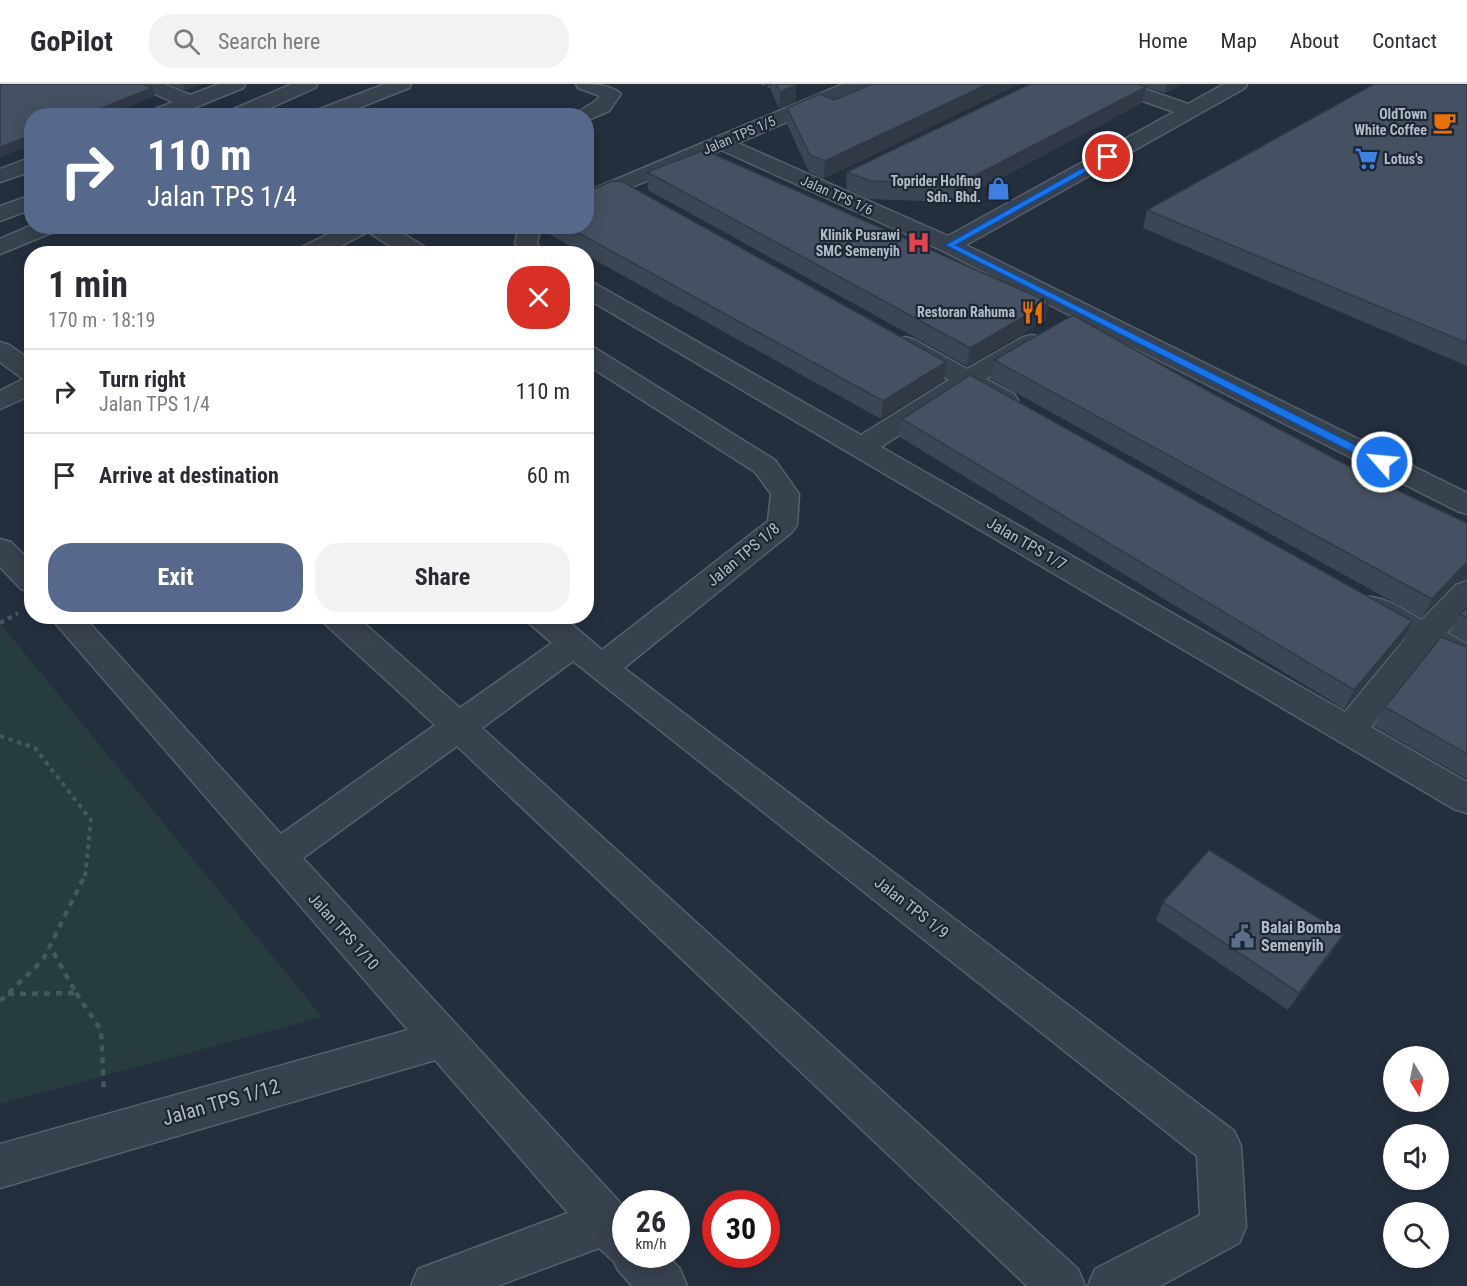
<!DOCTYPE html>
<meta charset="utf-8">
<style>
:root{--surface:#fff;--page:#f2f2f3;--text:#2b2b33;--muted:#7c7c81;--line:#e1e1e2;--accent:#56698c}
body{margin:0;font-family:"Roboto Condensed",sans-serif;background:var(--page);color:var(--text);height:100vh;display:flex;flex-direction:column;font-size:22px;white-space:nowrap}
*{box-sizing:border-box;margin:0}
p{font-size:20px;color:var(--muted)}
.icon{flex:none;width:33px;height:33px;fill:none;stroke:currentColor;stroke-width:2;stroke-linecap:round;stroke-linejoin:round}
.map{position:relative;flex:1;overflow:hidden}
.drawer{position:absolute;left:24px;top:162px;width:570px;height:378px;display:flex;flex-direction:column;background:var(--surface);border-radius:24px;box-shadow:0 3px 15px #0003}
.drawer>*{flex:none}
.banner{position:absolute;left:24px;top:24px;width:570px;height:126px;border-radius:24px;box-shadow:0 3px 15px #0003;background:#56698c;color:#fff;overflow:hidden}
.needle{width:39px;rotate:170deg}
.fabs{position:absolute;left:1383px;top:962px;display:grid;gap:12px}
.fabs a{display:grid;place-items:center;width:66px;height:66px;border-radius:50%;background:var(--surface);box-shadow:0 3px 15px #0003;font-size:30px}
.speed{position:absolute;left:612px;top:1106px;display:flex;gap:12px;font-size:30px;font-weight:700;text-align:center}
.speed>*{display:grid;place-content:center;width:78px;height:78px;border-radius:50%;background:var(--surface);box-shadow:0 3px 15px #0003;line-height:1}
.speed small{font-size:15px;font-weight:400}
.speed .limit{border:9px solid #d22;background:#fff;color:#111}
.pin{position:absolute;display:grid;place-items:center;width:51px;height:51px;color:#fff;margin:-26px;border:3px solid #fff;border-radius:50%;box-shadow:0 2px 6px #0007}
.me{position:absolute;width:66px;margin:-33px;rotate:297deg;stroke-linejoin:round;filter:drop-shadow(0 0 4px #0008)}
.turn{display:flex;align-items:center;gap:21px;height:126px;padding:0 24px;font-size:27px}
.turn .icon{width:78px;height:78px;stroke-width:2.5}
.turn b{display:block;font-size:42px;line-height:51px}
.round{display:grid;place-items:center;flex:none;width:63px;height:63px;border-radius:24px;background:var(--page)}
.overview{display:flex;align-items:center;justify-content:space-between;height:102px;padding:0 24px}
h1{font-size:36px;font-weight:700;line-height:45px}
.action{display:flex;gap:12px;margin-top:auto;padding:12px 24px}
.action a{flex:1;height:69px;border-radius:24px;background:var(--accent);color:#fff;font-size:24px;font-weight:700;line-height:69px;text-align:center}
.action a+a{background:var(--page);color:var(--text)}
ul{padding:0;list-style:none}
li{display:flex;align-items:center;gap:18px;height:84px;padding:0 24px;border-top:2px solid var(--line)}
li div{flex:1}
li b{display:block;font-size:22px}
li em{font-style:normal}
header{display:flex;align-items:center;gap:36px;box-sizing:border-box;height:84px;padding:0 30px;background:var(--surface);border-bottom:2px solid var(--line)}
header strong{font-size:28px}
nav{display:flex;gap:33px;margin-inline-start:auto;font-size:21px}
.search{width:420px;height:54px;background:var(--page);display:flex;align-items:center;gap:15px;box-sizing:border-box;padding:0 21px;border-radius:24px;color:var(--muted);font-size:22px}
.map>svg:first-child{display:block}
.green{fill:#263c3f}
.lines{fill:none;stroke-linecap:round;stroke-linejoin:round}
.minor-casing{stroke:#565f6c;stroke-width:3}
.path-far2{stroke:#44595c;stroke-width:2;stroke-dasharray:3 3;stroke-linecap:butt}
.path-far1{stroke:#44595c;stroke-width:4;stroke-dasharray:4.5 4.5;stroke-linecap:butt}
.path{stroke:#44595c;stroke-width:4.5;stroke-dasharray:6 6;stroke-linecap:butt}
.minor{fill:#38414e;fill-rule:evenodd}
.wall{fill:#3b4654}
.shaded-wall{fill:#303945}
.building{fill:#455162;stroke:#303945;stroke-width:1.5}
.route{fill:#1a73e8;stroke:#114b97;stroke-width:1.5}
.labels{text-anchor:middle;stroke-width:4.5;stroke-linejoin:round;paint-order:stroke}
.far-poi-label{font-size:14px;font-weight:bold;fill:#b4bcc9;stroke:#1d2633;text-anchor:end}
.far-street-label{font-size:14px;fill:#b4bcc9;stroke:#1d2633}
.street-label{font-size:16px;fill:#b4bcc9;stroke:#1d2633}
.poi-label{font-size:16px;font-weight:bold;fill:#b4bcc9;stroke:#1d2633;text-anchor:start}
.near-street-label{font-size:20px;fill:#b4bcc9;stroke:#1d2633}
</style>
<header>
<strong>GoPilot</strong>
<div class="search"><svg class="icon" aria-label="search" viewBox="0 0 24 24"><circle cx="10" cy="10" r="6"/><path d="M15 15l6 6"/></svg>Search here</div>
<nav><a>Home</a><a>Map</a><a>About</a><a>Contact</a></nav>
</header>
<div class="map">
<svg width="1467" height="1202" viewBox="0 0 1467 1202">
<rect width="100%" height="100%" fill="#242f3e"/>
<polygon class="green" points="0,539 322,933 0,1020"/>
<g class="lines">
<defs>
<g id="minor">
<polygon points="139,0 164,0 190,11 219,0 245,0 243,4 174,32 146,32 148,28 173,18 141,4"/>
<polygon points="292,0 317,0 315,4 252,32 225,32 227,28"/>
<polygon points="385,0 411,0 409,4 338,32 310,32 312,28"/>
<path d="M576,0C590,0 611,0 621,10L609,27L586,37V32H575C581,23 593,22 600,12L578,4Z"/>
<polygon points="843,0 868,0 866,4 738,59 948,152 1174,28 1106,4 1104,0 1131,0 1188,20 1224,0 1247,0 1245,4 966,161 1467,409 1467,430 1457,427 941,166 721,66 586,122 586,108"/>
<polygon points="32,73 32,87 0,98 0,85"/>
<polygon points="32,111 32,125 0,137 0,122"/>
<polygon points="32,141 59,142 56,147 0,170 0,155"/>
<polygon points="344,142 391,142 428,165 431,170 403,170 368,148 325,170 295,170 298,165"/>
<polygon points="519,142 541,142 537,159 542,170 519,170 515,159"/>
<path d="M586,197L594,199L861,351L949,296L897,266L893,261L897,256L906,253L915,256L967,285L1023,253L1032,251L1041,253L1044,258L1041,263L986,295L1014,310L1018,316L1014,322C997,326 983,315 968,306L881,363L1345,628L1405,555L1358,530L1353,522L1358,514C1380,508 1403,526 1422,536L1456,501L1467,497V527L1447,549L1467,560V586L1430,569L1371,643L1467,698V729L1454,725L586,214Z"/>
<polygon points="0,258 9,261 32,277 32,311 0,325 0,307 23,295 0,278"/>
<polygon points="586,262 595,264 775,376 799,410 797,441 792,448 624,584 1234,1047 1241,1062 1246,1143 1239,1159 1160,1202 1088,1202 1095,1185 1200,1131 1197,1072 573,577 482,644 1078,1185 1085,1202 1027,1202 457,662 303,774 626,1125 626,1170 666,1170 680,1185 687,1202 632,1202 618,1186 614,1178 599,1164 497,1202 411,1202 418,1185 568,1129 435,976 0,1104 0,1060 408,946 49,532 83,532 281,750 435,641 325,540 321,532 356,532 460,624 552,559 530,540 526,532 562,532 602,566 768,437 771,410 755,388 586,280"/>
<polygon points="0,455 11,458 32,479 32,508 21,505 0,483"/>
</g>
</defs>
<use href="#minor" class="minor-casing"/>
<polyline class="path-far2" points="762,0 773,4"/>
<g class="path-far1">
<polyline points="0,539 18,529"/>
<polyline points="0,652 35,664 91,736 85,793"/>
</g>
<g class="path">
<polyline points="76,909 101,946 104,1009"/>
<polyline points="8,910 76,909 51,864"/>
<polyline points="0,917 43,876 85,791"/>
</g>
<use href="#minor" class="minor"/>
</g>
<g class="wall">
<polygon points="169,0 202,0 185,6"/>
<polygon points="771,0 794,0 796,1 796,17 779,24 771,7"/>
<polygon points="1030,0 1183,0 1165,9 1146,3 1142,19 956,118 868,115 846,105 847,88"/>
<polygon points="1467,0 1467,282 1143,144 1147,126"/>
<polygon points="834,16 824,95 809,88 787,40 787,24"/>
<polygon points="647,88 1046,236 967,282 648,106"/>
<polygon points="542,142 586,142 946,278 944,296 881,335 586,171 586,170 584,170 542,146"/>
<polygon points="994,276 1210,308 1367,392 1467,439 1467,496 1454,499 1422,534 991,295"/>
<polygon points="902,335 1412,537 1402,557 1344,625 900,353"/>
<polygon points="1467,523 1467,559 1450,549 1460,530"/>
<polygon points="1467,563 1467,695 1374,642 1385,623"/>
<polygon points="1163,818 1332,868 1288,926 1156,836"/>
</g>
<g class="shaded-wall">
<polygon points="183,0 202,0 185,6"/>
<polygon points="988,0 1020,0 824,95 825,77"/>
<polygon points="1167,0 1183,0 1165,9"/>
<polygon points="796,1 796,17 779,24 780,8"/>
<polygon points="1146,3 1142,19 956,118 959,100"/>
<polygon points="152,4 155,12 106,32 82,32"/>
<polygon points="32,51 32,61 0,73 0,63"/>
<polygon points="1049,218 1046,236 967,282 970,264"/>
<polygon points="946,278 944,296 881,335 883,317"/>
<polygon points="1465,480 1467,480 1467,496 1454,499 1422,534 1432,515"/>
<polygon points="1412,537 1402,557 1344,625 1354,606"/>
<polygon points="1344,850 1332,868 1288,926 1299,909"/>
</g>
<g class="building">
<polygon points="0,0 143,0 152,4 82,32 32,32 32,51 0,63"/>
<polygon points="776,0 794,0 796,1 780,8"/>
<polygon points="872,0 988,0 825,77 810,71 787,24 819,10 834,16"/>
<polygon points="1030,0 1138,0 1146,3 959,100 870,97 847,88"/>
<polygon points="1374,0 1467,0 1467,259 1147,126"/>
<polygon points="704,66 1049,218 970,264 647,88"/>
<polygon points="612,97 623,98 946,278 883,317 566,142 586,142 586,108"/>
<polygon points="1073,231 1210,308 1367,392 1467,439 1467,480 1465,480 1432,515 994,276"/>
<polygon points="970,291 1412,537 1354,606 902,335"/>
<polygon points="1467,523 1467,534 1460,530"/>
<polygon points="1441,553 1467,563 1467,670 1385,623"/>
<polygon points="1209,766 1344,850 1299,909 1163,818"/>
</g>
<polygon class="route" points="1105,71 1113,73 956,161 1386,376 1386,381 1377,381 945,161"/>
<defs>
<symbol id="cafe-bare" viewBox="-9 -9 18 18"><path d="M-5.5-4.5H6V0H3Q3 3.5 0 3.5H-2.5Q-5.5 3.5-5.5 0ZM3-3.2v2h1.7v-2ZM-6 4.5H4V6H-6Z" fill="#e8710a" stroke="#1d2633" stroke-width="2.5" paint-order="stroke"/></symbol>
<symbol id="supermarket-bare" viewBox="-9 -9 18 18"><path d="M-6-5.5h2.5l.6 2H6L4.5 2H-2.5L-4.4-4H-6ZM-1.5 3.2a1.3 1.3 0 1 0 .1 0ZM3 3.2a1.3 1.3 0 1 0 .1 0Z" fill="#3f7fe0" stroke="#1d2633" stroke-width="2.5" paint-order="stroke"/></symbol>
<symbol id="shop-bare" viewBox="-9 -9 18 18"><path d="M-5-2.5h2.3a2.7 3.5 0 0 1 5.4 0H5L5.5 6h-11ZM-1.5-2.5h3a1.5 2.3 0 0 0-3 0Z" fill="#3f7fe0" stroke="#1d2633" stroke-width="2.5" paint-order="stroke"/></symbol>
<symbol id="hospital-bare" viewBox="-9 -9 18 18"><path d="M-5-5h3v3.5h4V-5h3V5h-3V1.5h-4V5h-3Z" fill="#e0444e" stroke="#1d2633" stroke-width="2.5" paint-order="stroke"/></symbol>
<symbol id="restaurant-bare" viewBox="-9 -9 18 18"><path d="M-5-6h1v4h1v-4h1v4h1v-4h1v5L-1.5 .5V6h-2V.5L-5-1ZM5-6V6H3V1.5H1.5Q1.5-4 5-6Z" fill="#e8710a" stroke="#1d2633" stroke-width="2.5" paint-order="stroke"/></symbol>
<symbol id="civic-bare" viewBox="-9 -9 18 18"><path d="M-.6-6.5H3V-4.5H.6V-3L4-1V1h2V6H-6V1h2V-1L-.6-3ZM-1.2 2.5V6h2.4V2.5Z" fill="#5c6f8a" stroke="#1d2633" stroke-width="2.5" paint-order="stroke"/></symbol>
</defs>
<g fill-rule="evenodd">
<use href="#cafe-bare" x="1428" y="22" width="33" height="33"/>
<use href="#supermarket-bare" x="1350" y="58" width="33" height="33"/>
<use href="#shop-bare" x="982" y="88" width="33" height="33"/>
<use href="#hospital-bare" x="902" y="142" width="33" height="33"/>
<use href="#restaurant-bare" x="1016" y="212" width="33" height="33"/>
<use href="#civic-bare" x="1226" y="836" width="33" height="33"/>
</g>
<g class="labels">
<g class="far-poi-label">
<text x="1427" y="35">OldTown<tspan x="1427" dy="16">White Coffee</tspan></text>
<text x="1384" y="80" text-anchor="start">Lotus's</text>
<text x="981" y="102">Toprider Holfing<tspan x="981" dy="16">Sdn. Bhd.</tspan></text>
<text x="900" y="156">Klinik Pusrawi<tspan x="900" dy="16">SMC Semenyih</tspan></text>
<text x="1015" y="233">Restoran Rahuma</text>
</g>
<g class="far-street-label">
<text transform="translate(739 51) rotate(-23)" y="5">Jalan TPS 1/5</text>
<text transform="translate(837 111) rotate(24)" y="5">Jalan TPS 1/6</text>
</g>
<g class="street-label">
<text transform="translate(1027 459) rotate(30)" y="6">Jalan TPS 1/7</text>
<text transform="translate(743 470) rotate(-40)" y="6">Jalan TPS 1/8</text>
<text transform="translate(912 823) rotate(38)" y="6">Jalan TPS 1/9</text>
<text transform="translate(344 847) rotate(48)" y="6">Jalan TPS 1/10</text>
</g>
<g class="poi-label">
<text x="1261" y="849">Balai Bomba<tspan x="1261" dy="18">Semenyih</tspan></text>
</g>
<g class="near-street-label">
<text transform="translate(221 1018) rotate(-16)" y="7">Jalan TPS 1/12</text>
</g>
</g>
</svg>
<div class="fabs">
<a><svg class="needle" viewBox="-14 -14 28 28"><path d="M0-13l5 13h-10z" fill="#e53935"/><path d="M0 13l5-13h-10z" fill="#7c7c81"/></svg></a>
<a><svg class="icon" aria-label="sound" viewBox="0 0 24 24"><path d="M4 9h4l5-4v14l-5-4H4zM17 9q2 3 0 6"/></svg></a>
<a><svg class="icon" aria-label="search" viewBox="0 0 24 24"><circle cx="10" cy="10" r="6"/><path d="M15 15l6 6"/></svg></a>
</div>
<div class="speed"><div>26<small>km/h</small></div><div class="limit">30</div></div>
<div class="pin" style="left:1108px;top:73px;background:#d93025"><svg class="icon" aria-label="arrive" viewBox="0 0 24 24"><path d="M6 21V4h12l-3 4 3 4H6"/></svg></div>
<svg class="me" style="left:1382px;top:378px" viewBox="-20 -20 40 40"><circle r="17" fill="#1a73e8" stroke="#fff" stroke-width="3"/><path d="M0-11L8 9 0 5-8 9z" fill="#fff"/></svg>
<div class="banner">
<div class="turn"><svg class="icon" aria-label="right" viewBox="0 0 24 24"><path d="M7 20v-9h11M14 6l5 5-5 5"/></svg><div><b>110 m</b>Jalan TPS 1/4</div></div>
</div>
<section class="drawer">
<div class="overview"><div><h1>1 min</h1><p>170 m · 18:19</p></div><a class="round" style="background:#d93025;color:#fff"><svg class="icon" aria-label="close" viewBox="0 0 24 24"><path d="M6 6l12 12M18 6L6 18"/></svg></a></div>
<ul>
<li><svg class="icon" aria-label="right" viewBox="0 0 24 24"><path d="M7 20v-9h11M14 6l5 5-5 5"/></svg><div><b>Turn right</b><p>Jalan TPS 1/4</p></div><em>110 m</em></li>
<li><svg class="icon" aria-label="arrive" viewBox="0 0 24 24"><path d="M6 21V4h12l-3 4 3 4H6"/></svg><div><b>Arrive at destination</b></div><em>60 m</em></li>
</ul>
<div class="action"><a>Exit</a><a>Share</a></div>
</section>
</div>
